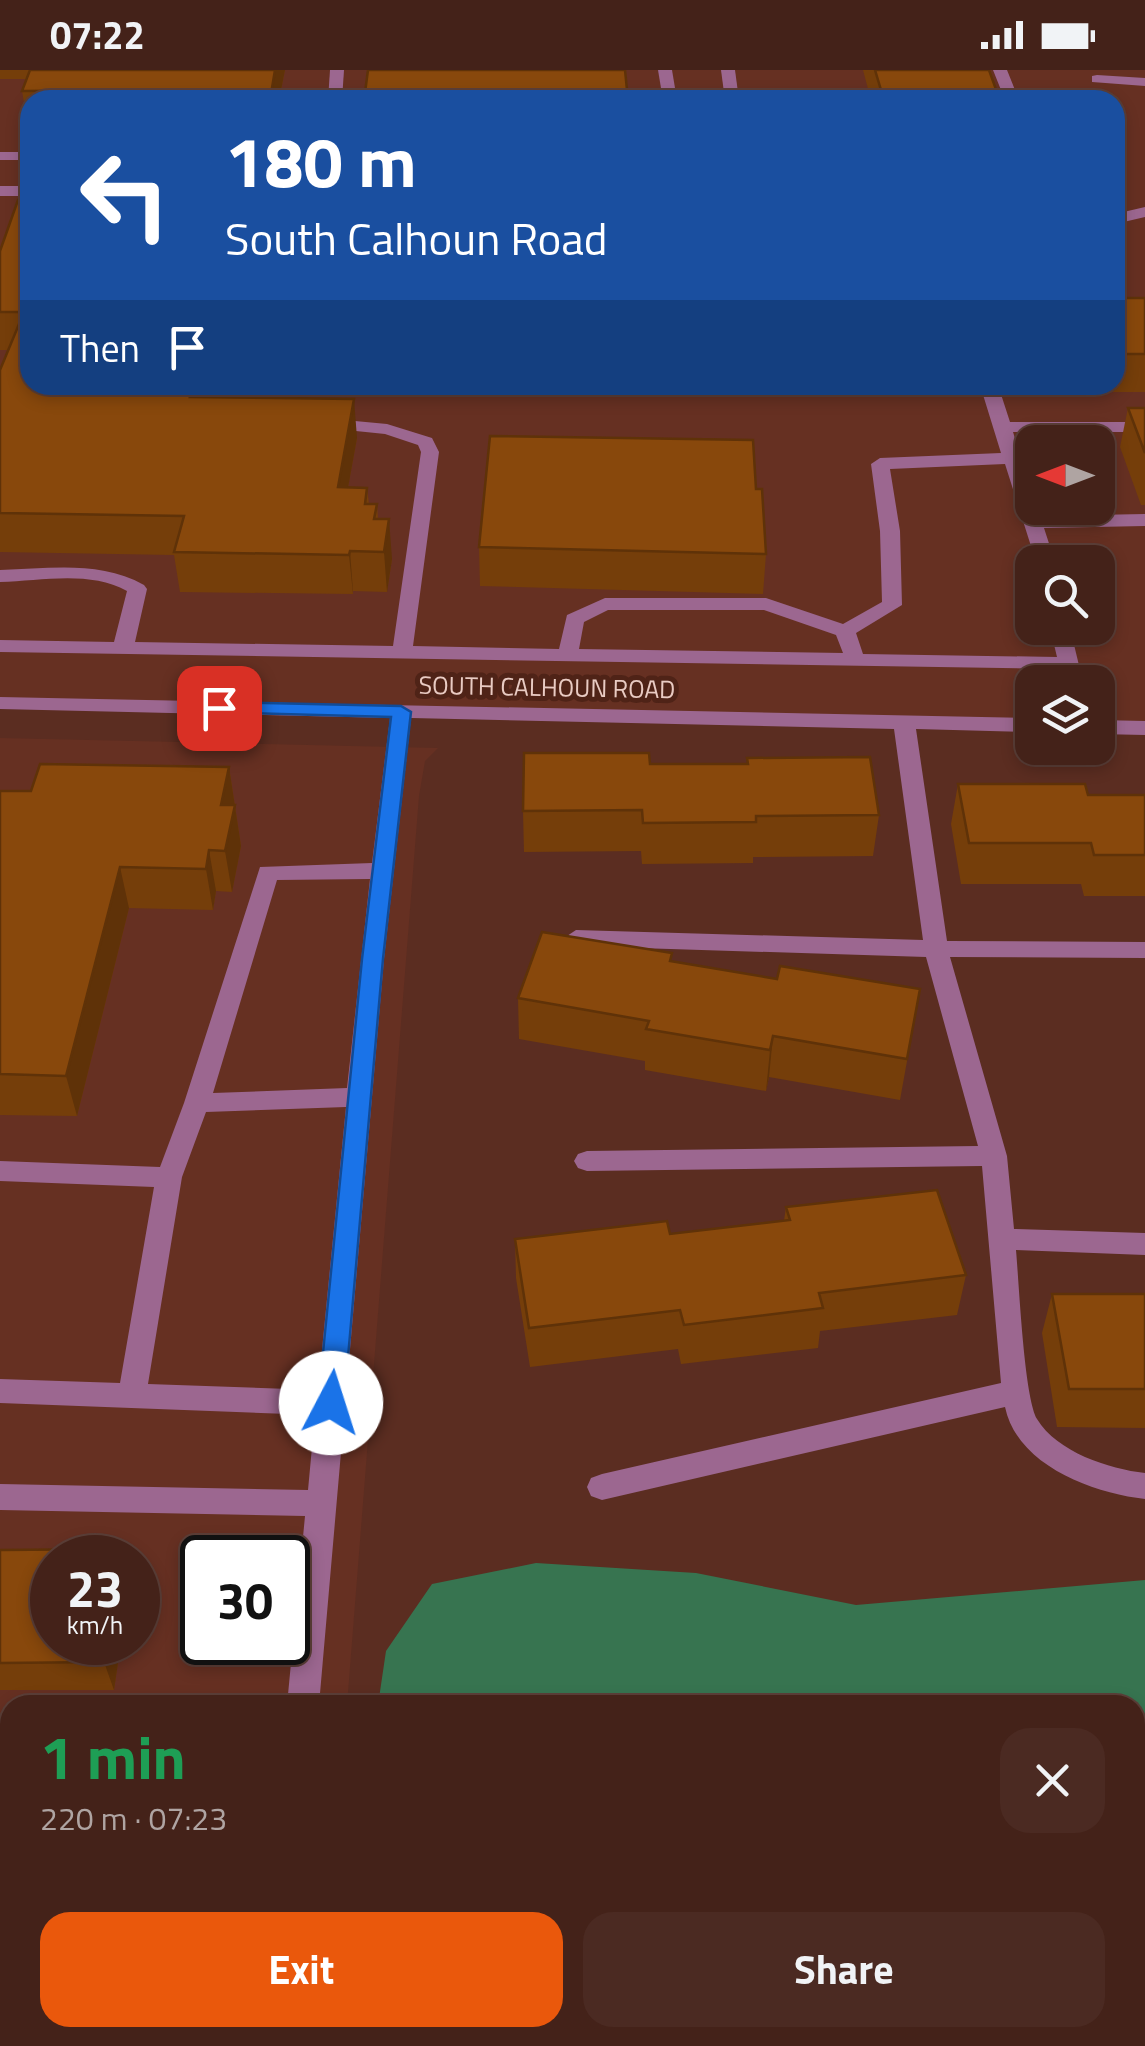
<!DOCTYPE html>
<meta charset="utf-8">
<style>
:root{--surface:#442219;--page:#4b2a22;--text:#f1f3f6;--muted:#afa4a2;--line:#5c3f38;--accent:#ea580c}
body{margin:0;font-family:"Titillium Web",sans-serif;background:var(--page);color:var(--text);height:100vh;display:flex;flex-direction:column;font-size:38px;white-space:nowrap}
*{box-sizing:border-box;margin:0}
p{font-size:32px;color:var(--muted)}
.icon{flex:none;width:55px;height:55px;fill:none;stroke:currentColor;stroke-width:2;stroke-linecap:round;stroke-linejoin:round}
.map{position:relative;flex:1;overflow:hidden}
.side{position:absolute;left:0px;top:1625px;width:1145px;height:352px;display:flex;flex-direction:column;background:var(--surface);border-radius:30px 30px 0 0;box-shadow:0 5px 15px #0003,0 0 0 2px var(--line)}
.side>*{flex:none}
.top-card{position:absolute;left:20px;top:20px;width:1105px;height:305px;border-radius:30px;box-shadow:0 5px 15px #0003,0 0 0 2px var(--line);background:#1a4fa0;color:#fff;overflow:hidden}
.needle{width:65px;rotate:270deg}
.tools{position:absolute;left:1015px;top:355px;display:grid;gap:20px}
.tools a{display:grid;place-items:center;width:100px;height:100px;border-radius:20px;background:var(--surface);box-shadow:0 5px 15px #0003,0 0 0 2px var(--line);font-size:50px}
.speed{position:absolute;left:30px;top:1465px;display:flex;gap:20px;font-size:50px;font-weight:700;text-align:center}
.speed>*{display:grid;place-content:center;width:130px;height:130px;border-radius:50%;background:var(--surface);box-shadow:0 5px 15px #0003,0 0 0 2px var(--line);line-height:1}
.speed small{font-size:25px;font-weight:400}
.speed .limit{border:5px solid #111;border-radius:15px;background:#fff;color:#111}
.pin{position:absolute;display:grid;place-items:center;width:85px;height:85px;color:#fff;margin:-42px;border-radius:20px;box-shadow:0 5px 15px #0006}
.me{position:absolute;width:110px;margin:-55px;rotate:5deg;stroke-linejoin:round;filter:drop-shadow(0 0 8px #0008)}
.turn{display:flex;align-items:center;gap:35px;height:210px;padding:0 40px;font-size:45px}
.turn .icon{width:130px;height:130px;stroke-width:2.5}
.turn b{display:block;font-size:70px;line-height:85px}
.then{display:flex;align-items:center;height:95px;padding:0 40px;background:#0003;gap:20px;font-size:38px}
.round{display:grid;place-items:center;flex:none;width:105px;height:105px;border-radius:30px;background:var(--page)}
.head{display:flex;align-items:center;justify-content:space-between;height:170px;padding:0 40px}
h1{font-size:60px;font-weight:700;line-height:75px;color:#1e9e55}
.button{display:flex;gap:20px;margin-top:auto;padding:20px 40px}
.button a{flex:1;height:115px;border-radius:30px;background:var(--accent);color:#fff;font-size:40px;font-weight:700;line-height:115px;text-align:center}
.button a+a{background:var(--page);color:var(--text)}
.status{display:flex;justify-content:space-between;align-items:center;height:70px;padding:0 50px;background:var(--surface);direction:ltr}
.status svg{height:28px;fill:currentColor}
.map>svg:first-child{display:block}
.built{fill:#663022;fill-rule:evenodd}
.green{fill:#377450}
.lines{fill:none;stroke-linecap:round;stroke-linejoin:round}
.path{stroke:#9d776d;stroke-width:8;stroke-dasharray:6 6;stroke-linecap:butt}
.minor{fill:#9c6790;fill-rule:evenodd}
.wall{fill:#753e0a}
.shaded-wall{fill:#5f3208}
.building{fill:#88480c;stroke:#5f3208;stroke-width:2.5}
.route{fill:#1a73e8;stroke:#114b97;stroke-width:2.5}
.labels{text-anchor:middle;stroke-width:10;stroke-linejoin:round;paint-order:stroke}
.street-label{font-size:25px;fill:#e9cbc3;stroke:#4f2317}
</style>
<div class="status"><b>07:22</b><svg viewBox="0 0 49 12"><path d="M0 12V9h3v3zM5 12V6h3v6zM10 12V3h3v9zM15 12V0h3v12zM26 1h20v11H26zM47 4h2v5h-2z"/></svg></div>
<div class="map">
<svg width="1145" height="1976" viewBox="0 0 1145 1976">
<rect width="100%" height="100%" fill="#5b2d21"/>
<g class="built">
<path d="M0,0H1145V658L1098,657V612H1032V655L0,633ZM30,30H1115V315H30ZM1032,372H1098V438H1032ZM1032,492H1098V558H1032Z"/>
<path d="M0,668L438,678L425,691L419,726L347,1635H10V1968H323L322,1976H0ZM52,1488H138V1572H52ZM202,1488H288V1572H202Z"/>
</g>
<polygon class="green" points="536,1493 696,1503 856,1535 1145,1510 1145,1976 322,1976 323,1968 1135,1968 1135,1635 378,1635 386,1581 432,1514"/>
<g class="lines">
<polyline class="path" points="1135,1785 1145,1785"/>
<g class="minor">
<polygon points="330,0 344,0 342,30 328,30"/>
<polygon points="658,0 672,0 677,30 663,30"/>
<polygon points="721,0 735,0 739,30 725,30"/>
<polygon points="993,0 1007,0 1019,30 1005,30"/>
<polygon points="1097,5 1145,8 1145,16 1092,12 1092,6"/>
<polygon points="810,23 815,24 818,30 804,30 805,24"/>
<rect x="0" y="82" width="30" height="8"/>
<rect x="0" y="116" width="30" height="10"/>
<polygon points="1145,137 1145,147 1115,154 1115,144"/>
<path d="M980,315H998L1010,352H1145V362H1013L1032,423V438H1037L1040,446L1145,444V456L1044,458L1055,492H1036L1005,394L890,399L900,461L902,535L856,563L863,584L1057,587L1050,558H1070L1083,612H1063L1060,599L0,582V570L114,572L127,521C89,500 41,511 0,512V500C49,499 99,490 144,515L147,519L135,572L393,576L421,382L418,375L385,364L317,357V349L323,348L387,354L432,368L439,382L413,576L559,579L567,545L605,528H766L843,554L882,532L880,461L871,394L880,388L1001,383ZM608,540H764L836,565L843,583L579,579L584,552Z"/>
<path d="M0,627L1032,648V662L916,659L947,871L1145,872V888L950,887L1007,1086L1014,1159L1145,1163V1185L1016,1180C1019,1213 1024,1326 1037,1349C1057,1382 1109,1399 1145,1403V1429C1092,1423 1017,1395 1005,1337L602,1430L591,1426L587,1417L591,1408L602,1404L1001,1313L982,1096L587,1101L578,1098L574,1091L578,1084L587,1081L978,1076L926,887L576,876L564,868L576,860L923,870L894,659L411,648L384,889L319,1635H287L305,1446L0,1440V1414L308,1420L315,1345L0,1333V1309L120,1313L154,1117L0,1111V1091L160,1097L184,1033L260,797L372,793L390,648L0,639ZM370,809L347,1018L213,1023L277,810ZM346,1037L318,1320L148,1314L182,1107L206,1042Z"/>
<polygon points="1098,650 1145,651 1145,665 1098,664"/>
<polygon points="251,1968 287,1968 286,1976 250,1976"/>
</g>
</g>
<g class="wall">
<polygon points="0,0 285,0 279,30 30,30 30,55 28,55 22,21 26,9 0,9"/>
<polygon points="368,0 628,30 364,30"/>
<polygon points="863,0 989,0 998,25 997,30 871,30"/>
<polygon points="18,130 30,315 209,315 206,327 357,368 348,417 367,418 369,434 377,434 378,449 392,489 387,522 353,521 353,524 180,522 174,485 0,482 0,300 8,280 0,280 0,181"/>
<polygon points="1115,228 1145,228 1145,322 1094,322 1091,315 1115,315"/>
<polygon points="1128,338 1145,338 1145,435 1141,435 1120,377"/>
<polygon points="756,419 766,484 763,524 480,516 479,477"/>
<polygon points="747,688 879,745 873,786 753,787 753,793 642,794 641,781 524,782 523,741 650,694 747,694"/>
<polygon points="229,697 241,776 232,822 216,821 213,840 129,838 77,1046 0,1045 0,721 31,721"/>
<polygon points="958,714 1088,725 1145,725 1145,826 1084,826 1081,814 961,814 951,754"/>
<polygon points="672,891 777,909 920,919 900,1030 769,1007 766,1021 645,1000 645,991 519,969 518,928"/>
<polygon points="786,1137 966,1205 957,1245 820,1261 818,1278 681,1294 678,1279 530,1297 516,1208 515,1169 670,1164 784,1151"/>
<polygon points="1052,1224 1145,1224 1145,1358 1057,1357 1042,1263"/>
<polygon points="121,1479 124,1488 52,1488 121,1572 114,1620 0,1620 0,1480"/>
</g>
<g class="shaded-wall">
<polygon points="275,0 285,0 279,30 270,30"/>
<polygon points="194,315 209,315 209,317 196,365 190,327"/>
<polygon points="354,329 357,368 341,456 338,417"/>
<polygon points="389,449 392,489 387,522 384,482"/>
<polygon points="350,481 353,521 353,524 349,485"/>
<polygon points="229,697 241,776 232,822 225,781 221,735"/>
<polygon points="209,780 216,821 213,840 206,799"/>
<polygon points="120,797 129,838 77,1046 66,1006"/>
<polygon points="773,966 769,1007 766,1021 770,980"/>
<polygon points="107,1572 121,1572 114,1620 104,1592"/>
</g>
<g class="building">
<polygon points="30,0 275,0 270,30 152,30 155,20 22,21"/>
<polygon points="368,0 625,0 628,30 507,30 507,25 404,26 404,30 364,30"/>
<polygon points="875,0 989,0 998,25 993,25 995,30 884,30"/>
<polygon points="30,129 30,315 194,315 190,327 354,329 338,417 367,418 365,434 377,434 374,449 389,449 384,482 350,481 349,485 174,482 184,446 0,443 0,300 24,242 0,242 0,181 18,130"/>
<rect x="1115" y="228" width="30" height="56"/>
<polygon points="1128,338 1145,338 1145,383"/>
<polygon points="490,366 753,370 756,419 762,419 766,484 479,477"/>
<polygon points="524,683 649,683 650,694 748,694 747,688 870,687 879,745 756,746 756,752 643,753 642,740 523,741"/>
<polygon points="40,694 229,697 221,735 235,735 225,781 209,780 206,799 120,797 66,1006 0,1004 0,721 31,721"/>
<polygon points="958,714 1085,714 1088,725 1145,725 1145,785 1094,785 1091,773 969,773"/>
<polygon points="542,862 672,883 670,891 777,909 780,896 920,919 907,989 773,966 770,980 646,959 649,951 518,928"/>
<polygon points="937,1120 966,1205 819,1223 823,1238 684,1255 680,1240 529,1258 515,1169 667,1151 670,1164 790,1150 786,1137"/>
<polygon points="1052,1224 1145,1224 1145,1319 1069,1319"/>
<polygon points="121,1479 120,1488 52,1488 52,1572 107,1572 104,1592 0,1593 0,1480"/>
</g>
<polygon class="route" points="219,632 401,636 411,642 383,889 344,1333 340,1341 331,1344 322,1341 318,1333 362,889 391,647 212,642 212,634"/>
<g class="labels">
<g class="street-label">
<text transform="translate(547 617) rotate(1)" y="9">SOUTH CALHOUN ROAD</text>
</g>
</g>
</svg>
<div class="tools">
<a><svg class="needle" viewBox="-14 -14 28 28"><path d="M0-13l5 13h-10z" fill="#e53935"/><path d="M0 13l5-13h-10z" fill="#afa4a2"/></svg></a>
<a><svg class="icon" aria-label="search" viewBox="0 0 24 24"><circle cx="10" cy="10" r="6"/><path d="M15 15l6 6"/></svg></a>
<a><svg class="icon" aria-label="layers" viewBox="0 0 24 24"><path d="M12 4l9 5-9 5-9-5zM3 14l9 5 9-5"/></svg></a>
</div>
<div class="speed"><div>23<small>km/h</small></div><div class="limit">30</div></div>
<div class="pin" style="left:219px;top:638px;background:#d93025"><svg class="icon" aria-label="arrive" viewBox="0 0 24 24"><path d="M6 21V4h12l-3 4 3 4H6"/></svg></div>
<svg class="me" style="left:331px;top:1333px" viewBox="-20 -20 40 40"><circle r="19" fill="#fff"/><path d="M0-13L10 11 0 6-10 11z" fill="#1a73e8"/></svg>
<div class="top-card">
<div class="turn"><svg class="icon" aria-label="left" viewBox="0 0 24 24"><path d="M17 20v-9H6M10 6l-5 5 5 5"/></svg><div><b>180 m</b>South Calhoun Road</div></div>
<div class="then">Then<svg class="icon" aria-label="arrive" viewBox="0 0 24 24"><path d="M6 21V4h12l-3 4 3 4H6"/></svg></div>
</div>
<section class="side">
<div class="head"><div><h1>1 min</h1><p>220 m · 07:23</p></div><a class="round"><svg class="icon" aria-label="close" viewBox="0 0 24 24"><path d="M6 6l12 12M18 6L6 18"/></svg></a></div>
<div class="button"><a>Exit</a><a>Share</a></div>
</section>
</div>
